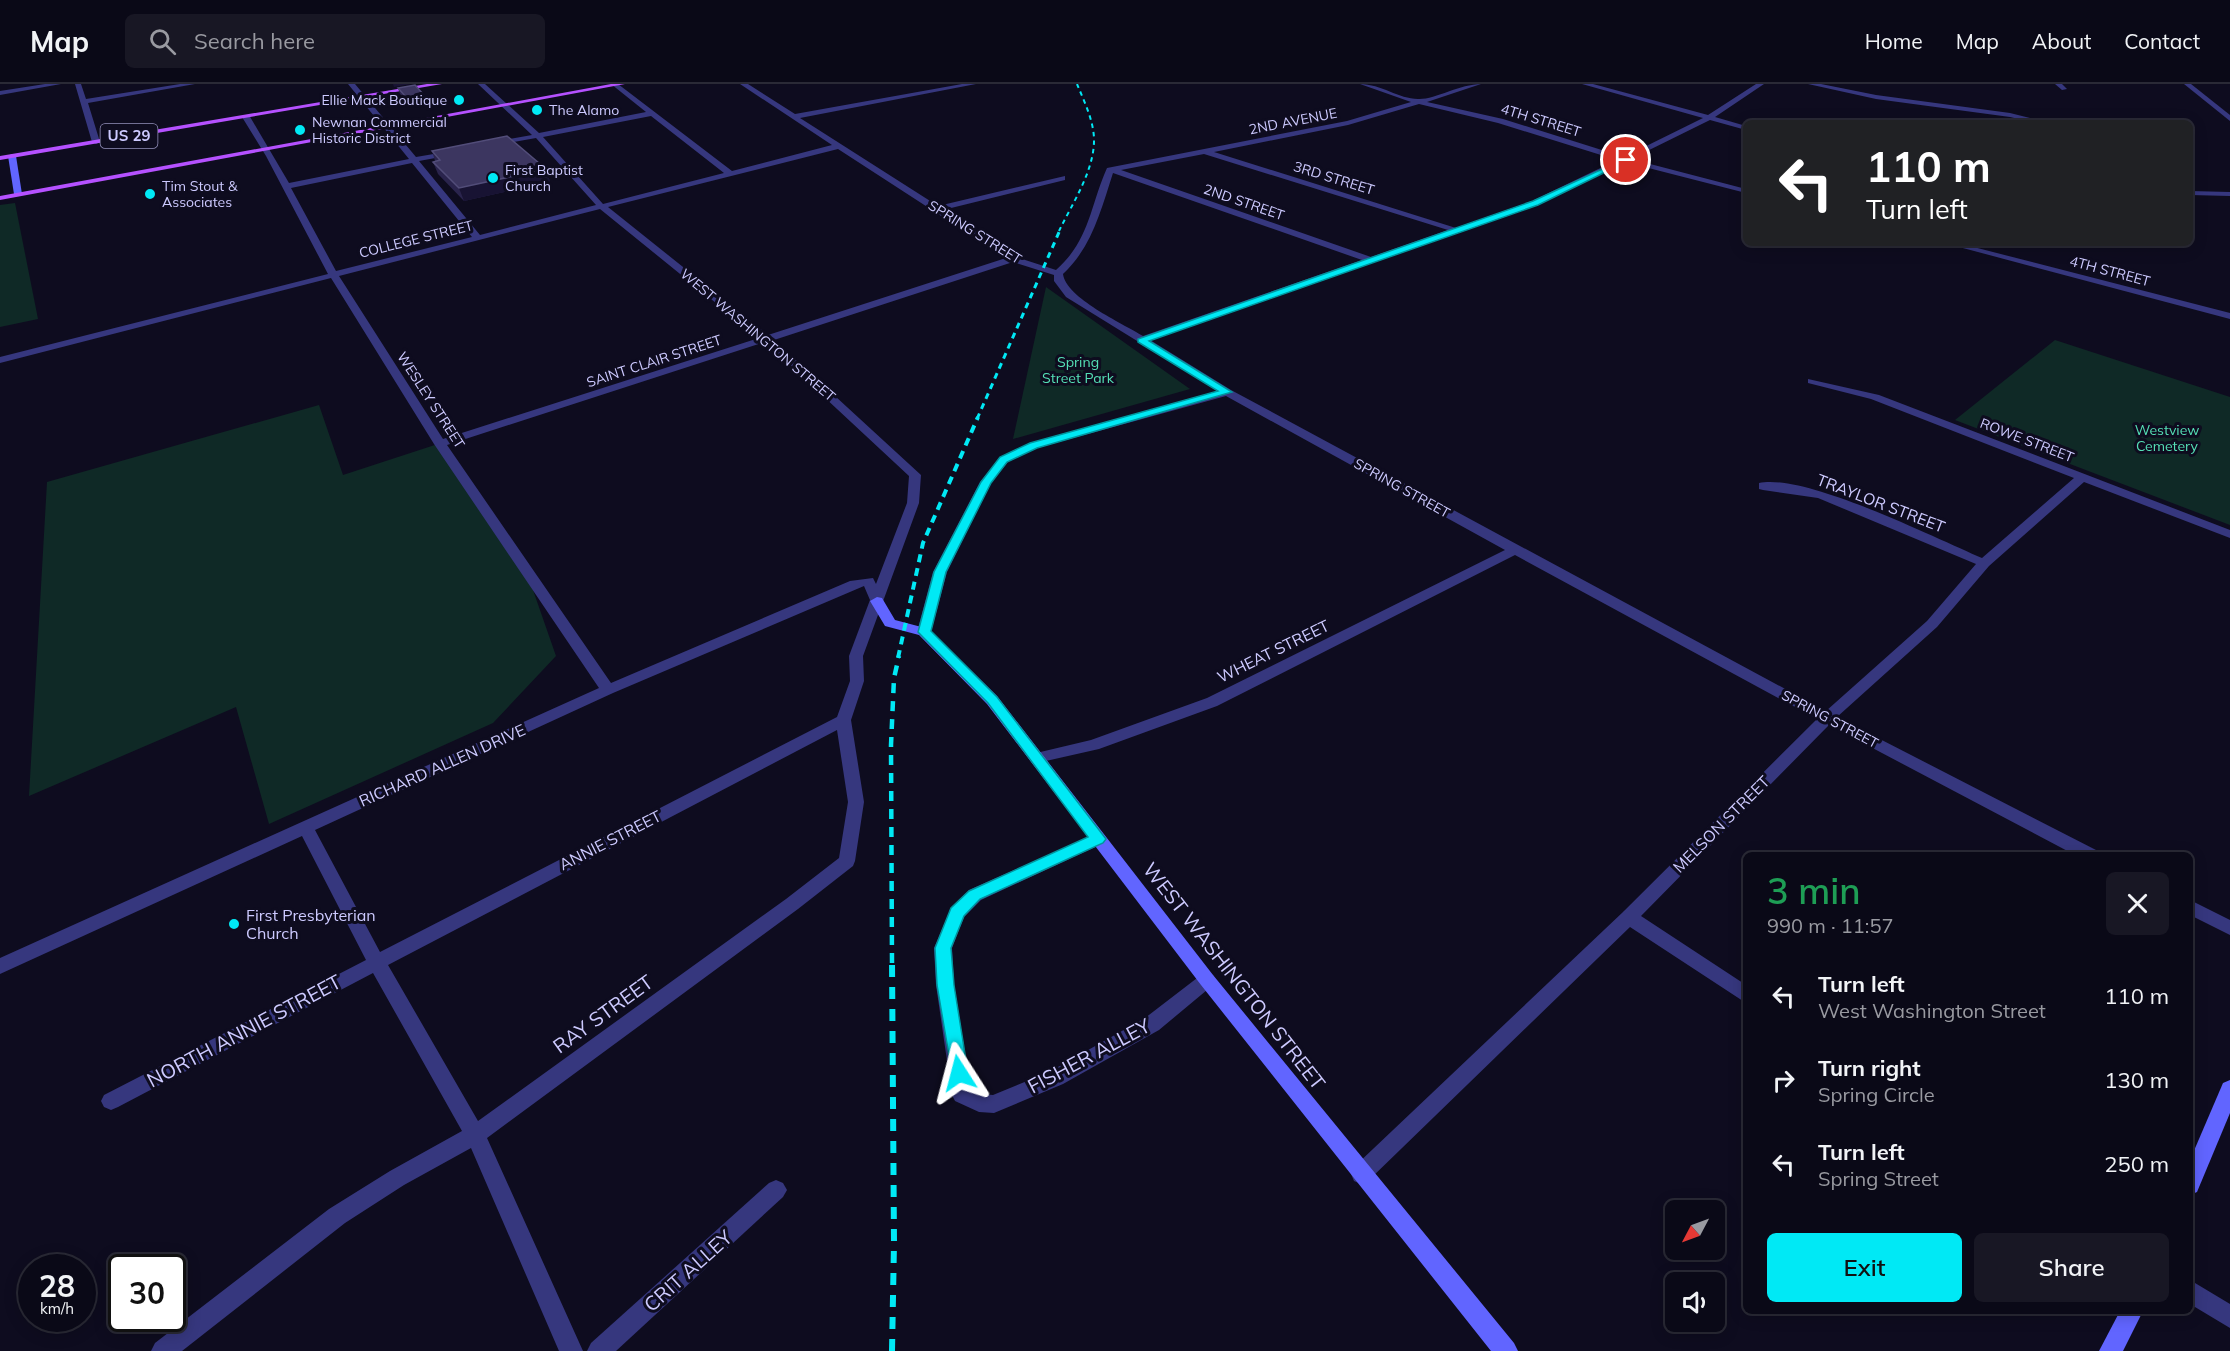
<!DOCTYPE html>
<meta charset="utf-8">
<style>
:root{--surface:#0a0917;--page:#181724;--text:#f1f3f6;--muted:#999aa1;--line:#2a2a36;--accent:#00e9f5}
body{margin:0;font-family:Mulish,sans-serif;background:var(--page);color:var(--text);height:100vh;display:flex;flex-direction:column;font-size:22px;white-space:nowrap}
*{box-sizing:border-box;margin:0}
p{font-size:20px;color:var(--muted)}
.icon{flex:none;width:33px;height:33px;fill:none;stroke:currentColor;stroke-width:2;stroke-linecap:round;stroke-linejoin:round}
.map{position:relative;flex:1;overflow:hidden}
.details{position:absolute;left:1743px;top:768px;width:450px;height:462px;display:flex;flex-direction:column;background:var(--surface);border-radius:9px;box-shadow:0 3px 15px #0003,0 0 0 2px var(--line)}
.details>*{flex:none}
.banner{position:absolute;left:1743px;top:36px;width:450px;height:126px;border-radius:9px;box-shadow:0 3px 15px #0003,0 0 0 2px var(--line);background:#202124;color:#fff;overflow:hidden}
.needle{width:39px;rotate:229deg}
.tools{position:absolute;left:1665px;top:1116px;display:grid;gap:12px}
.tools a{display:grid;place-items:center;width:60px;height:60px;border-radius:9px;background:var(--surface);box-shadow:0 3px 15px #0003,0 0 0 2px var(--line);font-size:30px}
.speed{position:absolute;left:18px;top:1170px;display:flex;gap:12px;font-size:30px;font-weight:700;text-align:center}
.speed>*{display:grid;place-content:center;width:78px;height:78px;border-radius:50%;background:var(--surface);box-shadow:0 3px 15px #0003,0 0 0 2px var(--line);line-height:1}
.speed small{font-size:15px;font-weight:400}
.speed .limit{border:3px solid #111;border-radius:9px;background:#fff;color:#111}
.pin{position:absolute;display:grid;place-items:center;width:51px;height:51px;color:#fff;margin:-26px;border:3px solid #fff;border-radius:50%;box-shadow:0 2px 6px #0007}
.me{position:absolute;width:66px;margin:-33px;rotate:351deg;stroke-linejoin:round;filter:drop-shadow(0 0 4px #0008)}
.turn{display:flex;align-items:center;gap:21px;height:126px;padding:0 24px;font-size:27px}
.turn .icon{width:78px;height:78px;stroke-width:2.5}
.turn b{display:block;font-size:42px;line-height:51px}
.round{display:grid;place-items:center;flex:none;width:63px;height:63px;border-radius:9px;background:var(--page)}
.summary{display:flex;align-items:center;justify-content:space-between;height:102px;padding:0 24px}
h1{font-size:36px;font-weight:600;line-height:45px;color:#1e9e55}
.cta{display:flex;gap:12px;margin-top:auto;padding:12px 24px}
.cta a{flex:1;height:69px;border-radius:9px;background:var(--accent);color:#111;font-size:24px;font-weight:600;line-height:69px;text-align:center}
.cta a+a{background:var(--page);color:var(--text)}
ul{padding:0;list-style:none}
li{display:flex;align-items:center;gap:18px;height:84px;padding:0 24px}
li div{flex:1}
li b{display:block;font-size:22px}
li em{font-style:normal}
header{display:flex;align-items:center;gap:36px;box-sizing:border-box;height:84px;padding:0 30px;background:var(--surface);border-bottom:2px solid var(--line)}
header strong{font-size:28px}
nav{display:flex;gap:33px;margin-inline-start:auto;font-size:21px}
.search{width:420px;height:54px;background:var(--page);display:flex;align-items:center;gap:15px;box-sizing:border-box;padding:0 21px;border-radius:9px;color:var(--muted);font-size:22px}
.map>svg:first-child{display:block}
.green{fill:#0f2926}
.lines{fill:none;stroke-linecap:round;stroke-linejoin:round}
.street{fill:#36377e;fill-rule:evenodd}
.secondary{fill:#6165ff;fill-rule:evenodd}
.primary{fill:#b551ff;fill-rule:evenodd}
.rail-far4{stroke:#00e9f5;stroke-width:2;stroke-dasharray:4.5 4;stroke-linecap:butt}
.rail-far3{stroke:#00e9f5;stroke-width:3;stroke-dasharray:6 5;stroke-linecap:butt}
.rail-far2{stroke:#00e9f5;stroke-width:4;stroke-dasharray:8 6;stroke-linecap:butt}
.rail-far1{stroke:#00e9f5;stroke-width:4.5;stroke-dasharray:10 8;stroke-linecap:butt}
.rail{stroke:#00e9f5;stroke-width:6;stroke-dasharray:12 10;stroke-linecap:butt}
.wall{fill:#2a244d}
.shaded-wall{fill:#181333}
.building{fill:#3c3660;stroke:#524d79;stroke-width:1.5}
.route{fill:#00e9f5;stroke:#00979f;stroke-width:1.5}
.poi-dot{fill:#00e9f5;stroke:#0e0c1f;stroke-width:2}
.labels{text-anchor:middle;stroke-width:6;stroke-linejoin:round;paint-order:stroke}
.far-poi-label{font-size:14px;fill:#cdcaff;stroke:#0e0c1f;text-anchor:start}
.far-street-label{font-size:14px;fill:#cdcaff;stroke:#0e0c1f}
.far-park-label{font-size:14px;fill:#55e0b6;stroke:#0e0c1f}
.shield{fill:#0e0c1f;stroke:#9491bc;stroke-width:1.5}
.shield-label{font-size:15px;font-weight:bold;fill:#cdcaff}
.street-label{font-size:16px;fill:#cdcaff;stroke:#0e0c1f}
.poi-label{font-size:16px;fill:#cdcaff;stroke:#0e0c1f;text-anchor:start}
.near-street-label{font-size:20px;fill:#cdcaff;stroke:#0e0c1f}
</style>
<header>
<strong>Map</strong>
<div class="search"><svg class="icon" aria-label="search" viewBox="0 0 24 24"><circle cx="10" cy="10" r="6"/><path d="M15 15l6 6"/></svg>Search here</div>
<nav><a>Home</a><a>Map</a><a>About</a><a>Contact</a></nav>
</header>
<div class="map">
<svg width="2230" height="1267" viewBox="0 0 2230 1267">
<rect width="100%" height="100%" fill="#0e0c1f"/>
<g class="green">
<polygon points="15,119 38,235 0,243 0,121"/>
<polygon points="1046,203 1190,305 1013,355"/>
<polygon points="2055,256 2230,313 2230,441 1955,336"/>
<polygon points="319,321 343,391 444,358 533,506 556,572 493,639 269,740 236,623 29,712 47,398"/>
</g>
<g class="lines">
<g class="street">
<polygon points="45,0 61,0 0,11 0,7"/>
<polygon points="75,0 81,0 86,15 180,0 195,0 88,19 100,58 96,60 92,58"/>
<path d="M348,0H355L416,73L457,66V70L419,77L480,151L596,121L536,54L492,62V58L532,51L478,0H485L539,49L646,28L611,0H618L732,87L832,61L740,0H748L795,30L962,0H976L800,34L938,122L1065,92V96L943,126L1016,173L1056,186C1090,156 1090,122 1107,84L1347,37L1411,18L1360,0C1381,0 1399,15 1418,15C1434,16 1460,0 1481,0L1427,18L1503,35L1624,73L1703,34L1582,0H1593L1708,31L1756,0H1764L1715,33L1746,42V46L1710,36L1631,75L1746,105V109L1625,78L1538,121L1150,256L1231,306L1826,627L1927,537L1976,480L1818,414L1763,406L1759,405V399C1805,389 1935,454 1982,474L2074,394L1871,315L1808,299V295L1879,311L2230,446V454L2084,398L1989,482L1937,543L1837,633L2096,766L2098,771H2075L1829,641L1641,832L1746,901V919L1630,843L1368,1097L1361,1100L1354,1097L1351,1090L1354,1083L1623,828L1817,635L1515,471L1217,622L1099,665L1037,679L1032,678L1029,674L1032,670L1091,656L1207,614L1505,466L1226,312L1037,364L1008,378L991,399L947,488L931,548L929,551H919L917,548L933,488L980,398L1000,374L1029,360L1218,307L1066,213L1054,197V191L1013,178L774,256L921,391L919,419L863,572L864,597L851,636L864,718L855,777L853,782L798,825L487,1054L583,1267H559L471,1064L404,1101L345,1139L182,1267H151L155,1259L329,1125L390,1087L462,1047L373,889L118,1023L111,1026L104,1023L101,1017L104,1011L366,876L302,752L0,890V874L599,604L434,360L331,194L0,279V273L328,190L266,72L242,33L249,31L289,99L409,75ZM1419,20L1498,39L1617,76L1532,117L1456,144L1214,68L1348,41ZM651,32L724,89L603,120L543,53ZM838,65L1006,174L768,251L608,123ZM1204,70L1448,146L1371,173L1121,86ZM412,79L472,153L336,187L291,104ZM1113,89L1362,176L1143,252C1122,239 1066,214 1063,190C1092,163 1101,126 1113,89ZM600,125L759,254L443,355L339,192ZM765,258L909,392L907,419L876,500L873,494L850,497L611,599L447,361ZM864,502L870,516L849,572L850,597L837,633L380,868L315,746L613,609ZM837,646L848,718L839,774L786,815L478,1037L388,881Z"/>
<polygon points="1808,0 1821,0 1876,11 2010,29 2050,39 2036,39 2010,33 1876,15"/>
<polygon points="2055,0 2062,0 2067,5 2062,6"/>
<polygon points="2184,0 2191,0 2230,31 2230,37"/>
<polygon points="2190,107 2230,108 2230,112 2190,111"/>
<polygon points="1944,159 1958,159 2230,229 2230,235"/>
<polygon points="1098,749 1104,751 1106,755 1104,759 981,816 964,833 952,864 954,901 971,1006 981,1010 993,1011 1049,988 1145,934 1201,891 1207,888 1213,891 1216,896 1213,901 1159,946 1063,1000 994,1029 979,1028 955,1017 952,1011 936,901 934,864 951,824 969,806"/>
<polygon points="2190,816 2230,836 2230,851 2190,831"/>
<polygon points="776,1096 783,1099 787,1106 783,1113 616,1267 587,1267 591,1259 769,1099"/>
<polygon points="2190,1196 2230,1220 2230,1244 2190,1220"/>
</g>
<g class="secondary">
<polygon points="12,70 16,72 22,110 18,112 14,110 8,72"/>
<polygon points="877,513 882,514 895,536 929,545 997,612 1213,891 1514,1259 1518,1267 1491,1267 1201,901 987,620 919,551 885,542 870,517"/>
<polygon points="2230,996 2230,1029 2197,1108 2190,1111 2190,1076 2223,999"/>
<polygon points="2120,1227 2143,1227 2123,1267 2099,1267"/>
</g>
<g class="primary">
<polygon points="427,0 442,0 0,76 0,72"/>
<polygon points="611,0 625,0 0,116 0,112"/>
</g>
<path class="rail-far4" d="M1059,147C1072,120 1095,86 1094,54C1093,35 1084,17 1077,0"/>
<polyline class="rail-far3" points="977,335 1060,146"/>
<polyline class="rail-far2" points="898,574 923,459 978,333"/>
<polyline class="rail-far1" points="892,879 891,661 894,594 899,572"/>
<polyline class="rail" points="892,1267 894,1159 892,877"/>
</g>
<g class="wall">
<polygon points="398,4 425,15 408,18 400,10"/>
<polygon points="432,67 546,85 550,98 464,117 438,90 433,78 435,77"/>
</g>
<g class="shaded-wall">
<polygon points="393,0 411,0 394,3"/>
<polygon points="423,10 425,15 408,18 406,13"/>
<polygon points="546,85 550,98 464,117 459,104"/>
</g>
<g class="building">
<polygon points="415,1 423,10 406,13 398,4"/>
<polygon points="507,52 546,85 459,104 433,78 440,76 432,67"/>
</g>
<polygon class="route" points="1624,75 1630,76 1538,121 1149,257 1232,308 1037,364 1007,378 991,399 946,488 931,547 997,613 1106,755 1103,759 980,815 964,832 951,864 954,901 968,989 965,995 959,997 953,995 937,901 935,864 951,824 969,807 1088,753 988,619 918,548 934,488 981,398 1000,373 1030,359 1218,307 1138,258 1138,255 1533,117"/>
<g class="poi-dot">
<circle cx="459" cy="16" r="6"/>
<circle cx="537" cy="26" r="6"/>
<circle cx="300" cy="46" r="6"/>
<circle cx="493" cy="94" r="6"/>
<circle cx="150" cy="110" r="6"/>
<circle cx="234" cy="840" r="6"/>
</g>
<g class="labels">
<g class="far-poi-label">
<text x="447" y="21" text-anchor="end">Ellie Mack Boutique</text>
<text x="549" y="31">The Alamo</text>
<text x="312" y="43">Newnan Commercial<tspan x="312" dy="16">Historic District</tspan></text>
<text x="505" y="91">First Baptist<tspan x="505" dy="16">Church</tspan></text>
<text x="162" y="107">Tim Stout &amp;<tspan x="162" dy="16">Associates</tspan></text>
</g>
<g class="far-street-label">
<text transform="translate(1541 36) rotate(17)" y="5">4TH STREET</text>
<text transform="translate(1293 37) rotate(-11)" y="5">2ND AVENUE</text>
<text transform="translate(1334 94) rotate(17)" y="5">3RD STREET</text>
<text transform="translate(1244 118) rotate(19)" y="5">2ND STREET</text>
<text transform="translate(975 148) rotate(32)" y="5">SPRING STREET</text>
<text transform="translate(416 155) rotate(-14)" y="5">COLLEGE STREET</text>
<text transform="translate(2110 187) rotate(15)" y="5">4TH STREET</text>
<text transform="translate(758 251) rotate(40)" y="5">WEST WASHINGTON STREET</text>
<text transform="translate(654 277) rotate(-18)" y="5">SAINT CLAIR STREET</text>
<text transform="translate(431 316) rotate(57)" y="5">WESLEY STREET</text>
<text transform="translate(2027 356) rotate(21)" y="5">ROWE STREET</text>
<text transform="translate(1402 404) rotate(29)" y="5">SPRING STREET</text>
<text transform="translate(1830 635) rotate(28)" y="5">SPRING STREET</text>
</g>
<g class="far-park-label">
<text x="1078" y="283">Spring<tspan x="1078" dy="16">Street Park</tspan></text>
<text x="2167" y="351">Westview<tspan x="2167" dy="16">Cemetery</tspan></text>
</g>
<rect class="shield" x="100.5" y="40" width="57" height="24" rx="4.5"/>
<g class="shield-label">
<text x="129" y="57">US 29</text>
</g>
<g class="street-label">
<text transform="translate(1881 419) rotate(21)" y="6">TRAYLOR STREET</text>
<text transform="translate(1273 567) rotate(-26)" y="6">WHEAT STREET</text>
<text transform="translate(442 681) rotate(-24)" y="6">RICHARD ALLEN DRIVE</text>
<text transform="translate(1721 740) rotate(-45)" y="6">MELSON STREET</text>
<text transform="translate(610 756) rotate(-27)" y="6">ANNIE STREET</text>
</g>
<g class="poi-label">
<text x="246" y="837">First Presbyterian<tspan x="246" dy="18">Church</tspan></text>
</g>
<g class="near-street-label">
<text transform="translate(1234 892) rotate(52)" y="7">WEST WASHINGTON STREET</text>
<text transform="translate(603 930) rotate(-36)" y="7">RAY STREET</text>
<text transform="translate(244 947) rotate(-28)" y="7">NORTH ANNIE STREET</text>
<text transform="translate(1089 972) rotate(-28)" y="7">FISHER ALLEY</text>
<text transform="translate(688 1187) rotate(-42)" y="7">CRIT ALLEY</text>
</g>
</g>
</svg>
<div class="tools">
<a><svg class="needle" viewBox="-14 -14 28 28"><path d="M0-13l5 13h-10z" fill="#e53935"/><path d="M0 13l5-13h-10z" fill="#999aa1"/></svg></a>
<a><svg class="icon" aria-label="sound" viewBox="0 0 24 24"><path d="M4 9h4l5-4v14l-5-4H4zM17 9q2 3 0 6"/></svg></a>
</div>
<div class="speed"><div>28<small>km/h</small></div><div class="limit">30</div></div>
<div class="pin" style="left:1626px;top:76px;background:#d93025"><svg class="icon" aria-label="arrive" viewBox="0 0 24 24"><path d="M6 21V4h12l-3 4 3 4H6"/></svg></div>
<svg class="me" style="left:959px;top:989px" viewBox="-20 -20 40 40"><path d="M0-17L14 15 0 8-14 15z" fill="#00e9f5" stroke="#fff" stroke-width="4"/></svg>
<div class="banner">
<div class="turn"><svg class="icon" aria-label="left" viewBox="0 0 24 24"><path d="M17 20v-9H6M10 6l-5 5 5 5"/></svg><div><b>110 m</b>Turn left</div></div>
</div>
<section class="details">
<div class="summary"><div><h1>3 min</h1><p>990 m · 11:57</p></div><a class="round"><svg class="icon" aria-label="close" viewBox="0 0 24 24"><path d="M6 6l12 12M18 6L6 18"/></svg></a></div>
<ul>
<li><svg class="icon" aria-label="left" viewBox="0 0 24 24"><path d="M17 20v-9H6M10 6l-5 5 5 5"/></svg><div><b>Turn left</b><p>West Washington Street</p></div><em>110 m</em></li>
<li><svg class="icon" aria-label="right" viewBox="0 0 24 24"><path d="M7 20v-9h11M14 6l5 5-5 5"/></svg><div><b>Turn right</b><p>Spring Circle</p></div><em>130 m</em></li>
<li><svg class="icon" aria-label="left" viewBox="0 0 24 24"><path d="M17 20v-9H6M10 6l-5 5 5 5"/></svg><div><b>Turn left</b><p>Spring Street</p></div><em>250 m</em></li>
</ul>
<div class="cta"><a>Exit</a><a>Share</a></div>
</section>
</div>
